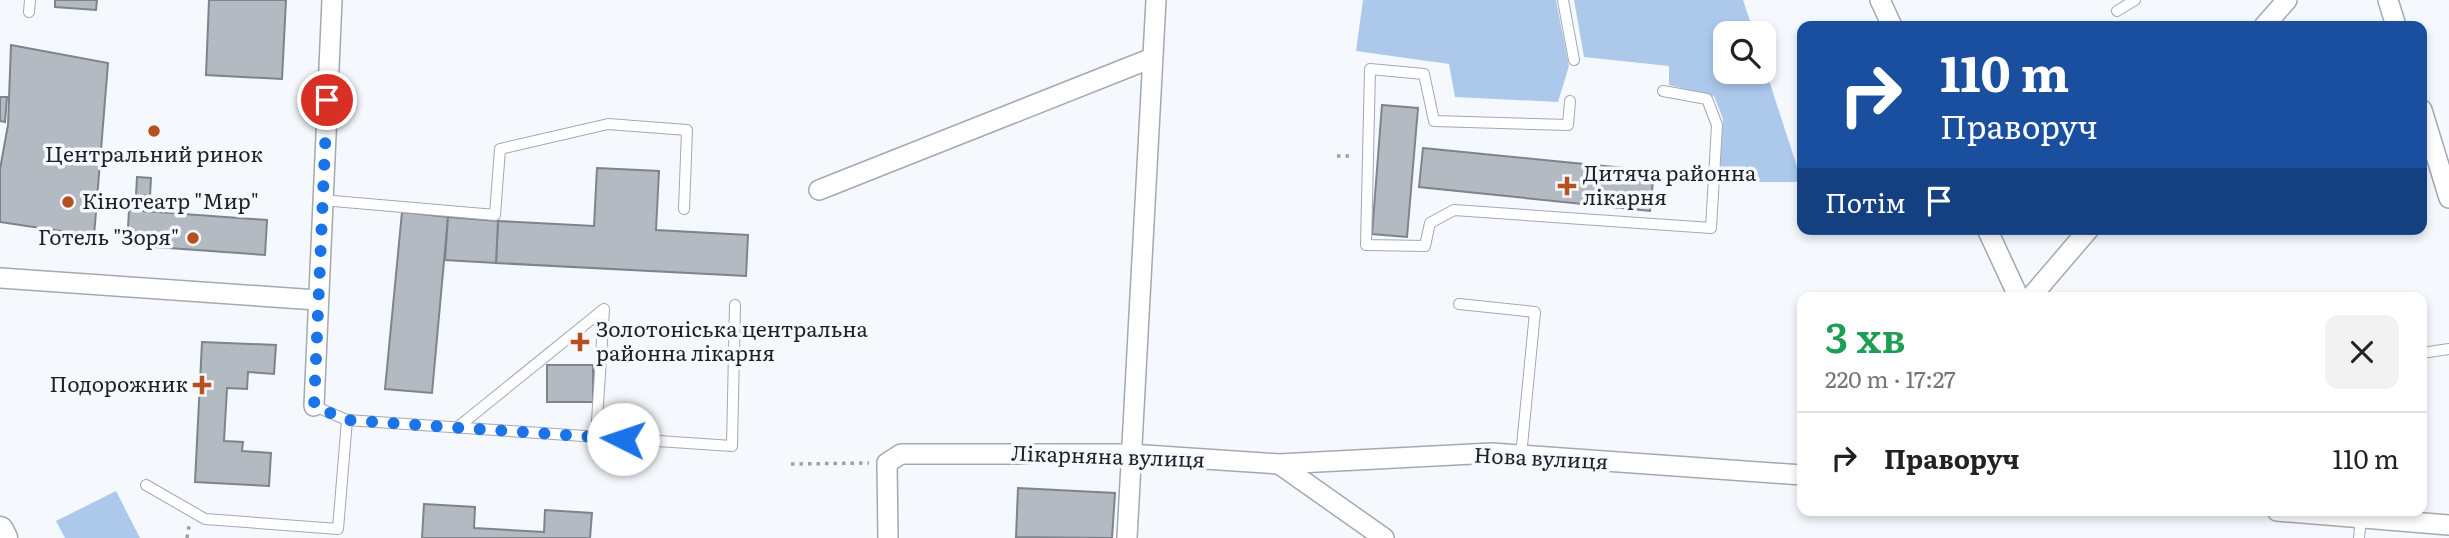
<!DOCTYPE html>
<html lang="uk">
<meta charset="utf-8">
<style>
:root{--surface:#fff;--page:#f2f2f2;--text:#222;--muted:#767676;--line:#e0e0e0}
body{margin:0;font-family:Literata,serif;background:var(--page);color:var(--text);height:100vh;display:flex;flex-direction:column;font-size:26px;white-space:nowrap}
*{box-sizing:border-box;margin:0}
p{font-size:23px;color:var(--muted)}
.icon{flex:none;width:38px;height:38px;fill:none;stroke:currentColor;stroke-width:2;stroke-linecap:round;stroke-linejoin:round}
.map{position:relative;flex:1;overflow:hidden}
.drawer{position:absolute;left:1797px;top:292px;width:630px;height:224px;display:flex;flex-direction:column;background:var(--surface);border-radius:14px;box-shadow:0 4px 10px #0003}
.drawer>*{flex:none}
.guide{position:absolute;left:1797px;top:21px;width:630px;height:214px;border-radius:14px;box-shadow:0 4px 10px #0003;background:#1a4fa0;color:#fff;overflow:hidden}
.tools{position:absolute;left:1713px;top:21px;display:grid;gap:14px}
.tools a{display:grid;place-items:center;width:63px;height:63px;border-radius:14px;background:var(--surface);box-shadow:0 4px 10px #0003;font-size:35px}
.pin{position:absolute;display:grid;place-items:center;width:60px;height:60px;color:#fff;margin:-30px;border:4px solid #fff;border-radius:50%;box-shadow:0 2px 7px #0007}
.me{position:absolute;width:77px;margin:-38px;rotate:274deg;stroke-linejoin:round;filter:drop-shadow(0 0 5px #0008)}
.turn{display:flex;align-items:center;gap:24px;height:147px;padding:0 28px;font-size:32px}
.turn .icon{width:91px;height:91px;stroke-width:2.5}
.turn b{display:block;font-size:49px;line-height:60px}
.then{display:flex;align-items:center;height:66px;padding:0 28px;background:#0003;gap:14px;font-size:26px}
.round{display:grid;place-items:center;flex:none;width:74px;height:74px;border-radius:14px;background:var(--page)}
.overview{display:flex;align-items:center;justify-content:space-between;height:119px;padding:0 28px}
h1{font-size:42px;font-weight:600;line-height:52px;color:#1e9e55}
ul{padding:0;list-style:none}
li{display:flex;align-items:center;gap:21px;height:91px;padding:0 28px;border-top:2px solid var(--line)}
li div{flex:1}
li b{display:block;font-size:26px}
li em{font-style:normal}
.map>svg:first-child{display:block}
.green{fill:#acc9ec}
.building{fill:#b4bac2;stroke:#7e848b;stroke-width:2}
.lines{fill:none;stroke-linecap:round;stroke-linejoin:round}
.lane-casing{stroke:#a3a9b1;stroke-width:12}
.street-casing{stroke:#a3a9b1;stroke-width:22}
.secondary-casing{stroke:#a3a9b1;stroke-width:29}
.path{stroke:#9da0a4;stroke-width:3.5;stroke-dasharray:3.5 5;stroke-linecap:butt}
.lane{stroke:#fff;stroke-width:10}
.street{stroke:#fff;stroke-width:19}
.secondary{stroke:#fff;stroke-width:26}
.route{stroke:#1a73e8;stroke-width:12;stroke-dasharray:0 21.6}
.poi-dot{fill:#b5501f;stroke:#f5f9fe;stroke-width:2.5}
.labels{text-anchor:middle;stroke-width:7;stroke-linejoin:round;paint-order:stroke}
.poi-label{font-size:21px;fill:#1e2023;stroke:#f5f9fe;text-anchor:start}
.street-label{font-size:21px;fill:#1e2023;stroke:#f5f9fe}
</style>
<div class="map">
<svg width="2449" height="538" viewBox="0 0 2449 538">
<rect width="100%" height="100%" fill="#f5f9fe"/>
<g class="green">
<polygon points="1363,0 1556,0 1569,66 1558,102 1455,97 1449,64 1356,51"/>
<polygon points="1574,0 1743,0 1754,33 1726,33 1726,72 1764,72 1764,65 1802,182 1719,182 1723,119 1714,96 1669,85 1669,66 1584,57"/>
<polygon points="116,491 140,538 65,538 56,521"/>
</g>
<g class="building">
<polygon points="55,0 97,0 96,10 55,7"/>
<polygon points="209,0 286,0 282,79 206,75"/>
<polygon points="11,45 108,63 94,236 0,222 0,169 8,125"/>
<polygon points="0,97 7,97 5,122 0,121"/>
<polygon points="1382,105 1418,108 1407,237 1372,234"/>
<polygon points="1423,148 1654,171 1650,211 1419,187"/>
<polygon points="597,168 659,171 656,230 748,235 746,276 496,263 498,221 594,226"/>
<polygon points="137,177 151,178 150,196 136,195"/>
<polygon points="129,210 267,220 265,255 127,245"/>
<polygon points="402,212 448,217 432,393 385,389"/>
<polygon points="448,217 498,221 496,263 445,260"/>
<polygon points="202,342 276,345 274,374 248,372 247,389 227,388 224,441 243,442 242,451 271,453 269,486 195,482"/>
<rect x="547" y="365" width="46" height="37"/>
<polygon points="1018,488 1115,493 1112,538 1016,537"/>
<polygon points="424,504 475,507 474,528 544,532 545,510 592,513 590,538 422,538"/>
</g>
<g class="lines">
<defs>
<g id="lane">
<polyline points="1563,0 1574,60"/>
<polyline points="2117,11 2135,0"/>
<polyline points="29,12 30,0"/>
<polyline points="1570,101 1568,125 1434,121 1424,74 1370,69 1366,245 1425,246 1430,223 1454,210 1711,228 1717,125 1707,99 1663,91"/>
<polyline points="322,200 495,215 500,149 608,124 687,130 684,209"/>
<polyline points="1459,304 1535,312 1521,456"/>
<polyline points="2422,353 2449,349"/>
<polyline points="314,406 347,420 732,446 735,305"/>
<polyline points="458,427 604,309 596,437"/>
<polyline points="146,485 205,519 338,529 347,420"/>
<polyline points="2359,538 2361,518"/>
</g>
<g id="street">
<polyline points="1880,0 1892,26"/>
<polyline points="2388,0 2396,26"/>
<polyline points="2264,26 2287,0"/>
<polyline points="2422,110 2449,198"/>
<polyline points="819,190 1152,58"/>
<polyline points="1987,229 2019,298"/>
<polyline points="0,278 317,300"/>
<polyline points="2030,298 2089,229"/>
<polyline points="314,406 332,0"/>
<polyline points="1279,464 1384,538"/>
<polyline points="2277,511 2449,525"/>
<polyline points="888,538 887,463 901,454 1130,454 1279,464 1492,453 1802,475"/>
<polyline points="1127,538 1156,0"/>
</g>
<polyline id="secondary" points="0,530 4,538"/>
</defs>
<use href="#lane" class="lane-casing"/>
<use href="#street" class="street-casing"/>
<use href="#secondary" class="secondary-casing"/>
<g class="path">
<polyline points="1337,156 1350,156"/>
<polyline points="791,464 869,463"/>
<polyline points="187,538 189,526"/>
</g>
<use href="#lane" class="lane"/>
<use href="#street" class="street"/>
<use href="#secondary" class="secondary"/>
</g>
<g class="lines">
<polyline class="route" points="327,100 314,406 347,420 623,439"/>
</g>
<g class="poi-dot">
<circle cx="154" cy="131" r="7"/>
<path d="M1563.5 175.5h7v7h7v7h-7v7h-7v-7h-7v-7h7z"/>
<circle cx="68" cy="202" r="7"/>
<circle cx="193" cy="238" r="7"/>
<path d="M576.5 331.5h7v7h7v7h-7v7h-7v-7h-7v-7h7z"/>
<path d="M198.5 374.5h7v7h7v7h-7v7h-7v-7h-7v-7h7z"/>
</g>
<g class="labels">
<g class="poi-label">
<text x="154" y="162" text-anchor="middle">Центральний ринок</text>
<text x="1583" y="181">Дитяча районна<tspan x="1583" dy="24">лікарня</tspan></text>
<text x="82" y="209">Кінотеатр "Мир"</text>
<text x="179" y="245" text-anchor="end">Готель "Зоря"</text>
<text x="596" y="337">Золотоніська центральна<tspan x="596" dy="24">районна лікарня</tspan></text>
<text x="188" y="392" text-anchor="end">Подорожник</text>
</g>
<g class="street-label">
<text transform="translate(1108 457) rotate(2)" y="7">Лікарняна вулиця</text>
<text transform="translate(1541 459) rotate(3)" y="7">Нова вулиця</text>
</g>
</g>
</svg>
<div class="tools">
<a><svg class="icon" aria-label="search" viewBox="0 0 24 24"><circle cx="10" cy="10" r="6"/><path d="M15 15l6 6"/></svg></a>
</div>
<div class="pin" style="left:327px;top:100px;background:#d93025"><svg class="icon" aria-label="arrive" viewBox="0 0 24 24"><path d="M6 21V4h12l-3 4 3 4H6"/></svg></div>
<svg class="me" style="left:623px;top:439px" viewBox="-20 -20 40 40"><circle r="19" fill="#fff"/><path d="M0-13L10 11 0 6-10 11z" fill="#1a73e8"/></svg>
<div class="guide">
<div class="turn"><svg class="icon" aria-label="right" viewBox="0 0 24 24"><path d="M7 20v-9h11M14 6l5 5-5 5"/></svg><div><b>110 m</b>Праворуч</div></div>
<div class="then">Потім<svg class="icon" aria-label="arrive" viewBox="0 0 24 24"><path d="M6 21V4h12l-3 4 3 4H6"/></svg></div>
</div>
<section class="drawer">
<div class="overview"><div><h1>3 хв</h1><p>220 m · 17:27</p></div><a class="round"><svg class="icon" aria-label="close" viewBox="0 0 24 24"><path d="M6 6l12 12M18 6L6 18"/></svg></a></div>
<ul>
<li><svg class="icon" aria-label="right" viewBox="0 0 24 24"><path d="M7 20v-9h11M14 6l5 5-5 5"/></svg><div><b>Праворуч</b></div><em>110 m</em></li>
</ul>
</section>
</div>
